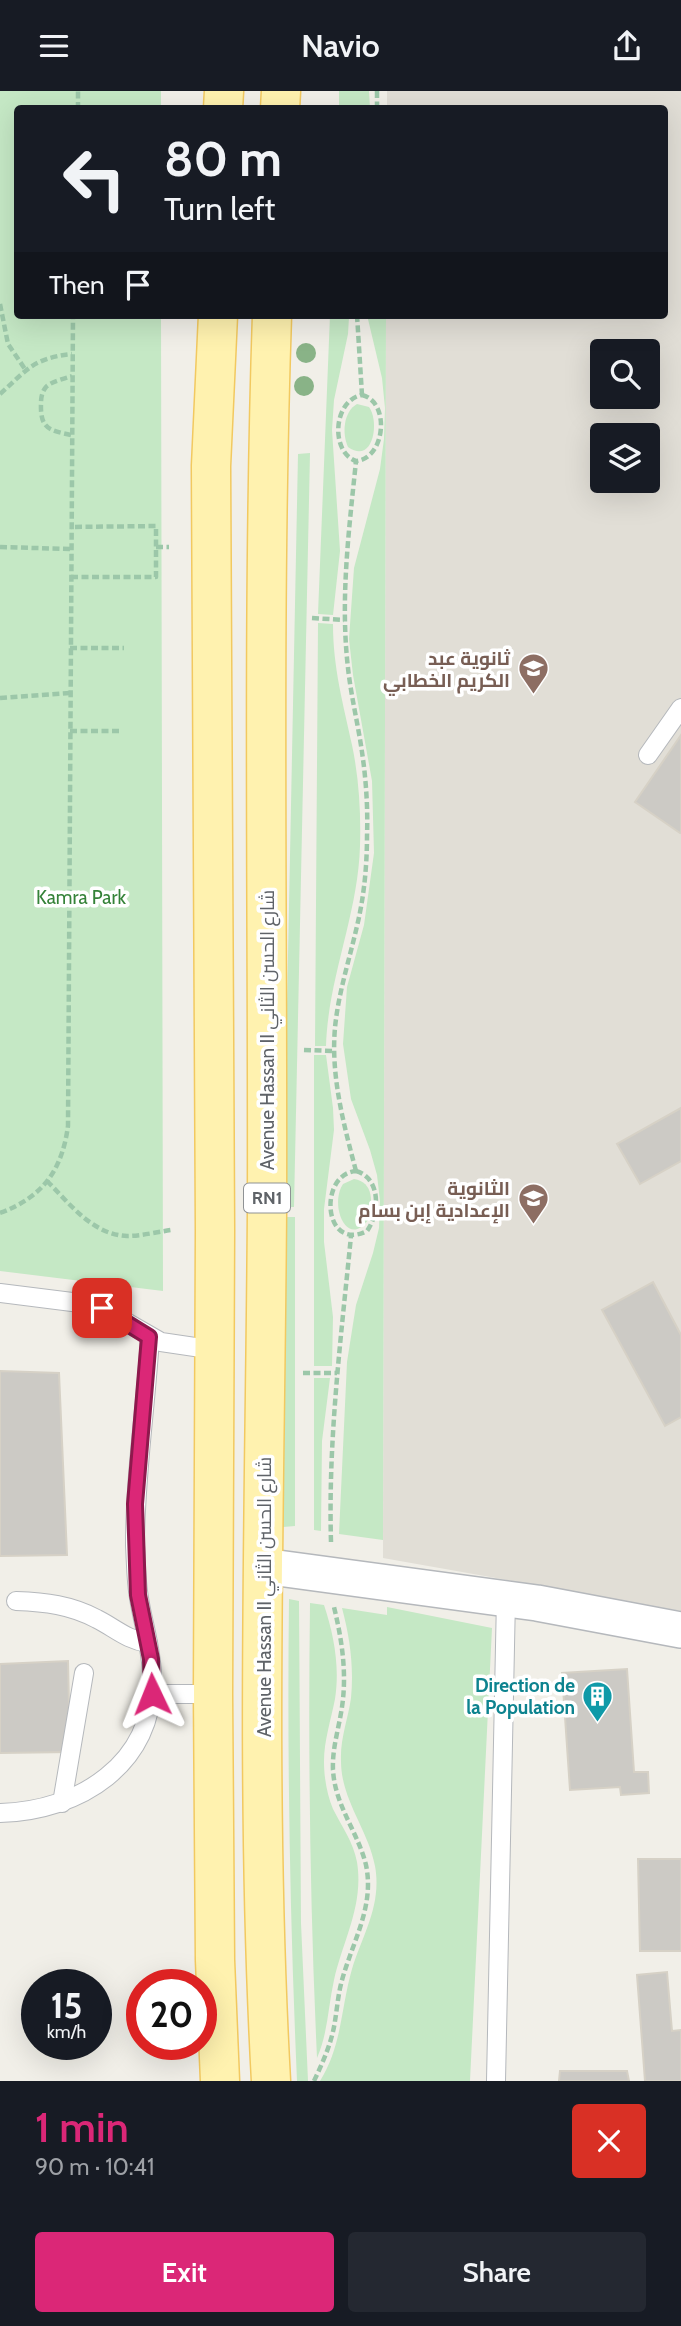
<!DOCTYPE html>
<meta charset="utf-8">
<style>
:root{--surface:#171b24;--page:#242831;--text:#f1f3f6;--muted:#9ea1a6;--accent:#db2777}
body{margin:0;font-family:Cabin,Cairo,sans-serif;background:var(--page);color:var(--text);height:100vh;display:flex;flex-direction:column;font-size:26px;white-space:nowrap}
*{box-sizing:border-box;margin:0}
p{font-size:23px;color:var(--muted)}
.icon{flex:none;width:38px;height:38px;fill:none;stroke:currentColor;stroke-width:2;stroke-linecap:round;stroke-linejoin:round}
.map{position:relative;height:1990px;overflow:hidden}
.drawer{display:flex;flex-direction:column;background:var(--surface);flex:1}
.drawer>*{flex:none}
.hud{position:absolute;left:14px;top:14px;width:654px;height:214px;border-radius:7px;box-shadow:0 7px 28px #0002;background:#171b24;color:var(--text);overflow:hidden}
.fabs{position:absolute;left:590px;top:248px;display:grid;gap:14px}
.fabs a{display:grid;place-items:center;width:70px;height:70px;border-radius:7px;background:var(--surface);box-shadow:0 7px 28px #0002;font-size:35px}
.speed{position:absolute;left:21px;top:1878px;display:flex;gap:14px;font-size:35px;font-weight:700;text-align:center}
.speed>*{display:grid;place-content:center;width:91px;height:91px;border-radius:50%;background:var(--surface);box-shadow:0 7px 28px #0002;line-height:1}
.speed small{font-size:18px;font-weight:400}
.speed .limit{border:10px solid #d22;background:#fff;color:#111}
.pin{position:absolute;display:grid;place-items:center;width:60px;height:60px;color:#fff;margin:-30px;border-radius:14px;box-shadow:0 4px 10px #0006}
.me{position:absolute;width:77px;margin:-38px;rotate:358deg;stroke-linejoin:round;filter:drop-shadow(0 0 5px #0008)}
.turn{display:flex;align-items:center;gap:24px;height:147px;padding:0 35px;font-size:32px}
.turn .icon{width:91px;height:91px;stroke-width:2.5}
.turn b{display:block;font-size:49px;line-height:60px}
.then{display:flex;align-items:center;height:66px;padding:0 35px;background:#0003;gap:14px;font-size:26px}
.round{display:grid;place-items:center;flex:none;width:74px;height:74px;border-radius:7px;background:var(--page)}
.overview{display:flex;align-items:center;justify-content:space-between;height:119px;padding:0 35px}
h1{font-size:42px;font-weight:600;line-height:52px;color:var(--accent)}
.cta{display:flex;gap:14px;margin-top:auto;padding:14px 35px}
.cta a{flex:1;height:80px;border-radius:7px;background:var(--accent);color:#fff;font-size:28px;font-weight:600;line-height:80px;text-align:center}
.cta a+a{background:var(--page);color:var(--text)}
header{display:flex;justify-content:space-between;align-items:center;height:91px;padding:0 35px;background:var(--surface);font-size:32px;font-weight:600}
.map>svg:first-child{display:block}
.education{fill:#e1ded6;fill-rule:evenodd}
.green{fill:#c5e8c5}
.building{fill:#cccac5;stroke:#d6d1c6;stroke-width:2}
.lines{fill:none;stroke-linecap:round;stroke-linejoin:round}
.lane-casing{stroke:#b5b8bc;stroke-width:20}
.street-casing{stroke:#b5b8bc;stroke-width:38}
.primary-casing{stroke:#f2c960;stroke-width:41}
.path{stroke:#9cc7a9;stroke-width:4.5;stroke-dasharray:7 3.5;stroke-linecap:butt}
.lane{stroke:#fff;stroke-width:18}
.street{stroke:#fff;stroke-width:35}
.primary{stroke:#fff2af;stroke-width:38}
.tree{fill:#89b387}
.route-casing{stroke:#8e194d;stroke-width:18}
.route{stroke:#db2777;stroke-width:12}
.labels{text-anchor:middle;stroke-width:7;stroke-linejoin:round;paint-order:stroke}
.shield{fill:#fff;stroke:#8f9295;stroke-width:2}
.shield-label{font-size:18px;font-weight:bold;fill:#5f6368}
.education-label{font-size:19px;font-weight:bold;fill:#785e54;stroke:#fff;text-anchor:end}
.park-label{font-size:19px;fill:#348238;stroke:#fff}
.street-label{font-size:19px;fill:#5f6368;stroke:#fff}
.culture-label{font-size:19px;font-weight:bold;fill:#0d838f;stroke:#fff;text-anchor:end}
</style>
<header><svg class="icon" aria-label="menu" viewBox="0 0 24 24"><path d="M4 6h16M4 12h16M4 18h16"/></svg>Navio<svg class="icon" aria-label="share" viewBox="0 0 24 24"><path d="M12 15V3M7 8l5-5 5 5M5 13v7h14v-7"/></svg></header>
<div class="map">
<svg width="681" height="1990" viewBox="0 0 681 1990">
<rect width="100%" height="100%" fill="#f1efe8"/>
<path class="education" d="M387,0H681V1520L383,1467L386,224H665V18L387,17ZM602,261H648V306H602ZM602,345H648V390H602Z"/>
<g class="green">
<polygon points="0,0 161,0 161,17 18,18 18,224 161,224 163,1200 0,1180"/>
<polygon points="339,0 369,0 370,17 339,17"/>
<polygon points="330,224 348,224 349,226 348,243 334,309 332,339 340,460 333,524 318,523"/>
<polygon points="367,224 386,224 383,1449 339,1443 347,1271 356,1214 373,1162 379,1137 380,1110 377,1084 370,1059 351,1008 343,953 347,896 364,834 374,762 372,690 353,584 349,548 354,477 380,378 384,348 385,317 382,287"/>
<path d="M357,313L369,316C380,331 373,374 348,356C342,343 343,321 357,313Z"/>
<polygon points="310,362 294,1116 283,1116 298,363"/>
<path d="M318,532L333,533C333,577 343,612 352,654C359,687 361,722 360,755C358,824 328,887 326,955H315Z"/>
<polygon points="314,964 326,964 333,1017 334,1039 324,1118 324,1151 333,1226 332,1275 314,1275"/>
<path d="M354,1088C374,1091 373,1112 368,1129C347,1158 329,1114 343,1093Z"/>
<polygon points="283,1126 295,1126 295,1435 283,1436"/>
<polygon points="314,1287 330,1287 322,1350 321,1440 314,1439"/>
<path d="M289,1508L299,1510L301,1832L308,1990H297C290,1829 287,1669 289,1508Z"/>
<path d="M310,1512L324,1514C334,1544 340,1576 335,1608C331,1629 324,1649 324,1671C324,1686 327,1704 333,1718C342,1736 353,1750 357,1771C364,1814 343,1849 334,1889C328,1916 328,1942 317,1967C310,1815 308,1664 310,1512Z"/>
<path d="M387,1516L492,1537L470,1990H320C342,1955 341,1916 352,1878C363,1843 382,1814 375,1775C368,1738 341,1709 341,1670C340,1648 348,1628 351,1607C354,1576 350,1547 342,1517L387,1524Z"/>
</g>
<g class="building">
<polygon points="681,644 681,741 680,742 635,711"/>
<polygon points="681,1017 681,1070 640,1093 617,1053"/>
<polygon points="653,1191 681,1244 681,1326 665,1335 602,1219"/>
<polygon points="0,1280 59,1282 67,1464 0,1465"/>
<polygon points="68,1570 70,1661 0,1662 0,1573"/>
<polygon points="627,1578 634,1681 648,1681 649,1702 621,1704 620,1696 570,1699 562,1582"/>
<polygon points="638,1768 681,1768 681,1860 640,1860"/>
<polygon points="667,1881 672,1940 681,1939 681,1990 645,1990 637,1884"/>
<polygon points="560,1980 627,1980 629,1990 559,1990"/>
</g>
<g class="lines">
<defs>
<g id="lane">
<polyline points="648,664 681,617"/>
<polyline points="0,1202 88,1213 114,1224 161,1251 215,1259"/>
<path d="M16,1510C45,1511 71,1514 97,1528C115,1537 127,1549 148,1552"/>
<polyline points="152,1603 213,1603"/>
<polyline points="62,1712 84,1582"/>
<path d="M0,1722C79,1720 155,1673 152,1586C152,1559 143,1533 139,1507C136,1490 136,1471 135,1454C135,1384 146,1316 150,1246"/>
<polyline points="496,1990 506,1507"/>
</g>
<polyline id="street" points="263,1475 537,1512 681,1539"/>
<g id="primary">
<polyline points="223,18 224,0"/>
<polyline points="280,18 281,0"/>
<polyline points="218,224 211,375 215,1139 213,1603 215,1869 220,1990"/>
<path d="M271,1990C255,1701 265,1410 267,1120C268,822 262,523 272,224"/>
</g>
</defs>
<use href="#lane" class="lane-casing"/>
<use href="#street" class="street-casing"/>
<use href="#primary" class="primary-casing"/>
<g class="path">
<polyline points="377,0 377,18"/>
<polyline points="78,18 78,0"/>
<polyline points="0,213 8,253 25,278"/>
<polyline points="357,224 362,304"/>
<path d="M0,303C27,279 33,267 72,263"/>
<path d="M362,304C391,311 385,368 356,370C330,361 333,309 362,304Z"/>
<path d="M71,344C49,339 40,338 41,312C41,306 42,301 46,296C52,290 64,288 72,285"/>
<polyline points="0,456 71,458"/>
<polyline points="156,456 169,456"/>
<polyline points="71,486 156,486 156,435 71,436"/>
<polyline points="312,527 344,529"/>
<polyline points="70,557 124,557"/>
<polyline points="0,607 70,602"/>
<polyline points="70,640 122,640"/>
<polyline points="304,959 334,960"/>
<path d="M356,1080C343,1031 329,979 336,928C340,897 350,866 357,835C364,806 367,775 367,745C368,717 366,688 362,661C358,633 351,605 348,577C340,508 349,439 356,370"/>
<path d="M356,1080C381,1087 380,1122 367,1140C323,1162 318,1083 356,1080Z"/>
<path d="M47,1090C70,1113 93,1144 127,1145C141,1145 157,1141 171,1139"/>
<path d="M0,1122C43,1106 62,1079 68,1035L73,224"/>
<polyline points="303,1282 337,1282"/>
<path d="M331,1451C328,1348 341,1247 351,1145"/>
<path d="M314,1990C323,1971 332,1951 335,1930C337,1918 338,1905 341,1893C351,1853 375,1817 366,1774C358,1741 335,1715 333,1679C332,1657 339,1637 342,1616C347,1582 342,1549 334,1516"/>
</g>
<use href="#lane" class="lane"/>
<use href="#street" class="street"/>
<use href="#primary" class="primary"/>
</g>
<g class="tree">
<circle cx="306" cy="262" r="10"/>
<circle cx="304" cy="295" r="10"/>
</g>
<g class="lines">
<defs>
<polyline id="route" points="102,1217 149,1246 135,1413 138,1504 151,1568 152,1603"/>
</defs>
<use href="#route" class="route-casing"/>
<use href="#route" class="route"/>
</g>
<defs>
<symbol id="school-pin" viewBox="-11 -11 22 30"><path d="M0 17L-7.5 6A9.5 9.5 0 1 1 7.5 6Z" fill="#8d6e63" stroke="#fff"/><path d="M0-5L7-2L0 1L-7-2ZM-4 1L0 2.5L4 1V4Q0 6-4 4Z" fill="#fff"/></symbol>
<symbol id="building-pin" viewBox="-11 -11 22 30"><path d="M0 17L-7.5 6A9.5 9.5 0 1 1 7.5 6Z" fill="#0f9aa8" stroke="#fff"/><path d="M-4-6H4V6H1V3H-1V6H-4ZM-2.5-4.3h1.7v1.8h-1.7ZM.8-4.3h1.7v1.8H.8ZM-2.5-1h1.7V.8h-1.7ZM.8-1h1.7V.8H.8Z" fill="#fff"/></symbol>
</defs>
<g fill-rule="evenodd">
<use href="#school-pin" x="516" y="560" width="35" height="47"/>
<use href="#school-pin" x="516" y="1090" width="35" height="47"/>
<use href="#building-pin" x="580" y="1588" width="35" height="47"/>
</g>
<g class="labels">
<rect class="shield" x="244" y="1092.5" width="46" height="29" rx="5"/>
<g class="shield-label">
<text x="267" y="1113">RN1</text>
</g>
<g class="education-label">
<text x="510" y="574">ثانوية عبد<tspan x="510" dy="22">الكريم الخطابي</tspan></text>
<text x="510" y="1104">الثانوية<tspan x="510" dy="22">الإعدادية إبن بسام</tspan></text>
</g>
<g class="park-label">
<text x="81" y="813">Kamra Park</text>
</g>
<g class="street-label">
<text transform="translate(267 939) rotate(-90)" y="7">Avenue Hassan II شارع الحسن الثاني</text>
<text transform="translate(264 1506) rotate(-90)" y="7">Avenue Hassan II شارع الحسن الثاني</text>
</g>
<g class="culture-label">
<text x="575" y="1601">Direction de<tspan x="575" dy="22">la Population</tspan></text>
</g>
</g>
</svg>
<div class="fabs">
<a><svg class="icon" aria-label="search" viewBox="0 0 24 24"><circle cx="10" cy="10" r="6"/><path d="M15 15l6 6"/></svg></a>
<a><svg class="icon" aria-label="layers" viewBox="0 0 24 24"><path d="M12 4l9 5-9 5-9-5zM3 14l9 5 9-5"/></svg></a>
</div>
<div class="speed"><div>15<small>km/h</small></div><div class="limit">20</div></div>
<div class="pin" style="left:102px;top:1217px;background:#d93025"><svg class="icon" aria-label="arrive" viewBox="0 0 24 24"><path d="M6 21V4h12l-3 4 3 4H6"/></svg></div>
<svg class="me" style="left:152px;top:1603px" viewBox="-20 -20 40 40"><path d="M0-17L14 15 0 8-14 15z" fill="#db2777" stroke="#fff" stroke-width="4"/></svg>
<div class="hud">
<div class="turn"><svg class="icon" aria-label="left" viewBox="0 0 24 24"><path d="M17 20v-9H6M10 6l-5 5 5 5"/></svg><div><b>80 m</b>Turn left</div></div>
<div class="then">Then<svg class="icon" aria-label="arrive" viewBox="0 0 24 24"><path d="M6 21V4h12l-3 4 3 4H6"/></svg></div>
</div>
</div>
<section class="drawer">
<div class="overview"><div><h1>1 min</h1><p>90 m · 10:41</p></div><a class="round" style="background:#d93025;color:#fff"><svg class="icon" aria-label="close" viewBox="0 0 24 24"><path d="M6 6l12 12M18 6L6 18"/></svg></a></div>
<div class="cta"><a>Exit</a><a>Share</a></div>
</section>
